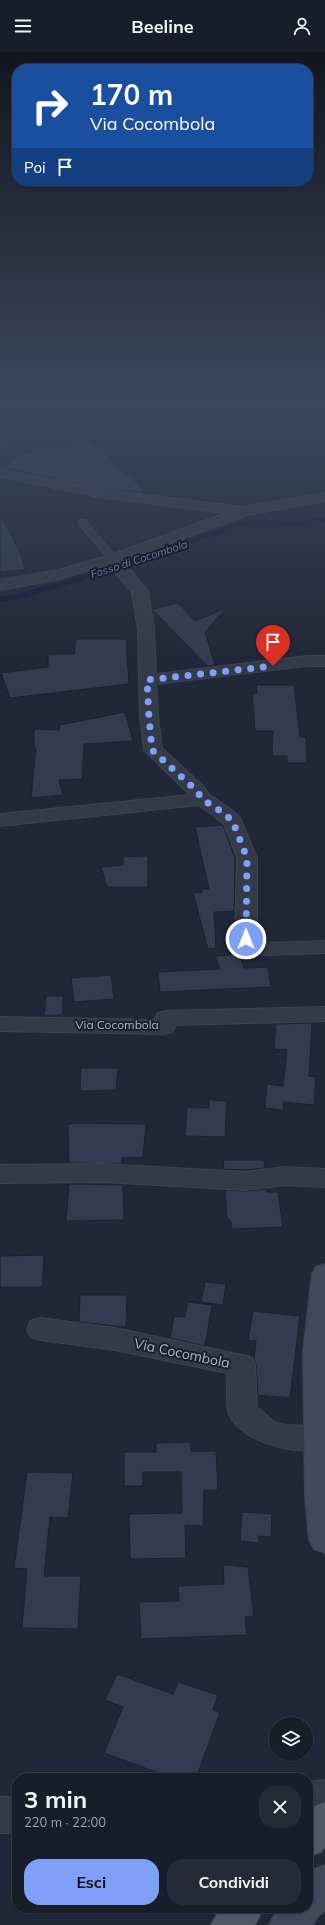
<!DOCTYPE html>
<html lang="it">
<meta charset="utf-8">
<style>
:root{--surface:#181d2a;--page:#252a36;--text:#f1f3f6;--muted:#9fa2a8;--line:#363b47;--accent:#809ff8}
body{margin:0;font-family:Mulish,sans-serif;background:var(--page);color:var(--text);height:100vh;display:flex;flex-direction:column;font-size:15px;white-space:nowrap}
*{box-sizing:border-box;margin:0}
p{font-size:13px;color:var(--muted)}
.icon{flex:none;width:22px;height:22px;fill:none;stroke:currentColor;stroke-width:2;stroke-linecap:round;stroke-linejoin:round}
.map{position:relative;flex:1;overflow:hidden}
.sheet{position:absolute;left:12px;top:1721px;width:301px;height:140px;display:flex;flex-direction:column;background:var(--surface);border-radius:16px;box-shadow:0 1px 3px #0004,0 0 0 1px var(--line)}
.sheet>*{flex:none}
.banner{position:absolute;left:12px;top:12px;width:301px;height:122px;border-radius:16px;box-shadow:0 1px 3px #0004,0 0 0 1px var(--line);background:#1a4fa0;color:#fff;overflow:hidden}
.buttons{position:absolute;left:269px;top:1665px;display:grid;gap:8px}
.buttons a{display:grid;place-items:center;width:44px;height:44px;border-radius:50%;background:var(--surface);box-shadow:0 1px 3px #0004,0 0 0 1px var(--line);font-size:20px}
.pin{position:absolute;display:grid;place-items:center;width:34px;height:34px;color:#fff;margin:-41px -17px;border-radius:50% 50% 50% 0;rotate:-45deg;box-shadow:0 0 4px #0007}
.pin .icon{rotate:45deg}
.me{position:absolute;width:44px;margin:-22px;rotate:0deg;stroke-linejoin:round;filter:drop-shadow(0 0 3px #0008)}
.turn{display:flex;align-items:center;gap:14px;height:84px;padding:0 12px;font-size:18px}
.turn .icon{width:52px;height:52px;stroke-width:2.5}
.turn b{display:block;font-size:28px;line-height:34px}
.then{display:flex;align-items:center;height:38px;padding:0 12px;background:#0003;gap:8px;font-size:15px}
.round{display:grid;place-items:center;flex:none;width:42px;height:42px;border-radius:16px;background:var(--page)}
.headline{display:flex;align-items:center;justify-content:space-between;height:68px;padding:0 12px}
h1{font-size:24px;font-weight:700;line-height:30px}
.button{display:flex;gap:8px;margin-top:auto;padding:8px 12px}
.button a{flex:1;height:46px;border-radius:16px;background:var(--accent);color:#111;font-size:16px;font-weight:700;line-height:46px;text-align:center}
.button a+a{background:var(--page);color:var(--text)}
header{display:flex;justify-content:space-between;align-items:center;height:52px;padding:0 12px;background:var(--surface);font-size:18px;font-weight:700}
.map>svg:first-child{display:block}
.green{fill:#223339}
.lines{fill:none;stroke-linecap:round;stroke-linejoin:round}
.stream-far1{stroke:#141d35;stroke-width:4.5}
.stream{stroke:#141d35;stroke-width:5.5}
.building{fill:#323b4f;stroke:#1b212f}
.lane-casing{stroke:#3d4352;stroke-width:2}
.street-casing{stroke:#3d4352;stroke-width:2}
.secondary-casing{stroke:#3d4352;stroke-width:2}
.primary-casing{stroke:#3d4352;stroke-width:2}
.lane{fill:#343a48;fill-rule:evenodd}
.street{fill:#343a48;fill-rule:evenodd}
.secondary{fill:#42485b;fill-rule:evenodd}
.primary{fill:#525869;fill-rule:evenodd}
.route{stroke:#809ff8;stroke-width:7;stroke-dasharray:0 12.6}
.labels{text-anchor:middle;stroke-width:4;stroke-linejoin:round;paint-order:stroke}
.far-water-label{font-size:11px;font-style:italic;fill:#6779a5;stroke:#191f2d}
.street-label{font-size:12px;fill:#aeb4c5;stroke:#191f2d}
.near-street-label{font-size:14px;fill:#aeb4c5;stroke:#191f2d}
</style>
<header><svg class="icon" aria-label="menu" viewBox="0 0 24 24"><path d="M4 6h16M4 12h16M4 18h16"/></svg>Beeline<svg class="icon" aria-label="person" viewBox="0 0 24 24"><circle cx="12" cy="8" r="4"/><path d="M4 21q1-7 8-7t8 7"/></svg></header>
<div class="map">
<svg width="325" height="1873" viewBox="0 0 325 1873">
<rect width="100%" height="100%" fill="#202738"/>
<path class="green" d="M0,350H83L72,358L67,366C87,368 101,362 112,382L102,387L29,375L0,400Z"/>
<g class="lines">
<polyline class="stream-far1" points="49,536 130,512 192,488 248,470 302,471 325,468"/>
<polyline class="stream" points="0,547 17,545 52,535"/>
</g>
<g class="building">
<polygon points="89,390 100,399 105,400 126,423 129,422 145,441 99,436 5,416 17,403"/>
<polygon points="0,463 21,502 25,518 0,520"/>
<polygon points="178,551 195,569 226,556 205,580 215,613 207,614 152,557"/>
<polygon points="76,587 126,587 129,632 10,646 1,621 48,615 48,602 74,602"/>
<polygon points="256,633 294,633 300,685 306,685 307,711 287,711 287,704 272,704 273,679 255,679 252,641 257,641"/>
<polygon points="125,660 133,689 84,692 82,727 59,728 63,743 31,746 36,696 34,696 34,677 59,678 60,673"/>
<polygon points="223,773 235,807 234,859 214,860 216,896 208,897 193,841 202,840 201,837 209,837 195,775"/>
<polygon points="148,804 148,835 107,835 101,815 123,813 123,805"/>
<polygon points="239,902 244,916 268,915 271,935 160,940 158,920 220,917 215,904"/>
<polygon points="111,923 114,947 74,950 71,926"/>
<polygon points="46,944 63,944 63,963 44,964"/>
<polygon points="312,971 309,1024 316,1025 314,1053 284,1050 283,1058 265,1056 267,1032 283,1034 287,998 274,997 276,972"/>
<polygon points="81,1016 118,1016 116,1038 80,1039"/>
<polygon points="209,1048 227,1049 225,1085 185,1084 187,1055 209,1056"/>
<polygon points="72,1071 146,1072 143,1105 122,1106 122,1112 69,1111 68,1072 72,1072"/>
<polygon points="223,1108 264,1108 265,1116 245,1118 224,1117"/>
<polygon points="69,1132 123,1133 124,1168 66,1169"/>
<polygon points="267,1137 267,1140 278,1140 283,1175 232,1177 231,1169 227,1166 225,1138 245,1139"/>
<polygon points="44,1203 42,1235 0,1235 0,1204"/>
<polygon points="205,1230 226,1232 223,1253 201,1250"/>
<polygon points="80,1243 127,1243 126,1275 79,1270"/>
<polygon points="188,1250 212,1253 205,1294 170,1286 174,1264 185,1265"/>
<polygon points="253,1259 300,1264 290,1346 258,1343 256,1313 254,1307 256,1289 248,1288"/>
<polygon points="190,1390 191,1399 216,1399 218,1438 204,1439 203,1474 185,1473 186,1506 130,1507 129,1462 182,1461 181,1420 143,1420 143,1434 124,1434 124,1400 156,1400 156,1391"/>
<polygon points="27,1420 73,1421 68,1466 50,1465 44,1524 81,1524 78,1577 22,1576 27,1517 14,1516"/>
<polygon points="242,1460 272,1462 271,1485 259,1484 259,1491 240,1489"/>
<polygon points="223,1513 248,1515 254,1564 245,1565 247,1583 141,1587 139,1550 179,1549 178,1534 224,1532"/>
<polygon points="117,1622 173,1642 178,1630 218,1643 213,1658 220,1661 196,1726 173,1726 104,1701 123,1655 105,1648"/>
</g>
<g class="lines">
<defs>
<polygon id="lane" points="79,468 85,468 116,505 116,509 110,509 79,472"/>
<g id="street">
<polygon points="0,417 99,437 242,455 325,441 325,449 247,463 122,509 148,539 154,577 156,622 307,604 325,604 325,614 307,614 156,632 158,665 162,696 204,735 210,743 232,758 240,766 257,806 257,887 259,889 268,891 325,889 325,901 268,903 244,900 235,887 237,806 224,772 199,753 0,774 0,762 190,743 144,698 140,665 138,577 132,540 109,513 55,528 0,538 0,528 54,519 108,504 226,461 99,445 0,425"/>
<polygon points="325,955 325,969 176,973 172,980 164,982 0,979 0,965 154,968 158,961 166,959"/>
<polygon points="103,1112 245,1120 285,1115 325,1117 325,1135 285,1133 245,1138 103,1130 0,1131 0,1113"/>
<path d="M41,1266L115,1276L251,1305L255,1313L257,1355C262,1359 267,1364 272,1368C287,1378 308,1370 325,1376V1396C298,1405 241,1390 229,1362C225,1351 228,1333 227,1321L115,1298L41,1288L31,1285L27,1277L31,1269Z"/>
<polygon points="325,1728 325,1764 308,1766 308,1730"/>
<rect x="0" y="1745" width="17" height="36"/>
</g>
<g id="secondary">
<polygon points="325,1212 325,1501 314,1497 309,1487 305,1444 303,1300 312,1222 316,1215"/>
<polygon points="325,1813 325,1859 318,1864 313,1873 269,1873 278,1856 308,1856 308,1822 312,1818"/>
</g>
<g id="primary">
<polygon points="325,1750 325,1795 321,1800 308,1805 308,1760 312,1755"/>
<polygon points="220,1856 264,1856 255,1873 211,1873"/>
</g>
</defs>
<use href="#lane" class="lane-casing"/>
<use href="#street" class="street-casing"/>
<use href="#secondary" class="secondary-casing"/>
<use href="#primary" class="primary-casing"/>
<use href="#lane" class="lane"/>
<use href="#street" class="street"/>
<use href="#secondary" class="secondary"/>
<use href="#primary" class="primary"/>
</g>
<linearGradient id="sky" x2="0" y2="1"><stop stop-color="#12151f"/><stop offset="0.57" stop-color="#3c475e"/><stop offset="1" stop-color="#3c475e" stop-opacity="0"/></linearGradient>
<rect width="325" height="612" fill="url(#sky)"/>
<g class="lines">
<polyline class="route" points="246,887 247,806 233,770 225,762 202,747 197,739 152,698 149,665 147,628 273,614"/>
</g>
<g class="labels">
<g class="far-water-label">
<text transform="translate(139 507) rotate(-18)" y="4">Fosso di Cocombola</text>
</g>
<g class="street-label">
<text x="117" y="977">Via Cocombola</text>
</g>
<g class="near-street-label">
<text transform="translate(182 1301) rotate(12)" y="5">Via Cocombola</text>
</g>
</g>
</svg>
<div class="buttons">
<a><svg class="icon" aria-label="layers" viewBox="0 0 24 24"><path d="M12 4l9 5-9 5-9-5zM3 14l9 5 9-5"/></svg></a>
</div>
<div class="pin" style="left:273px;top:614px;background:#d93025"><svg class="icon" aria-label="arrive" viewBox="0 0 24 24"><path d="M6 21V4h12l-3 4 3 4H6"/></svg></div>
<svg class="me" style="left:246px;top:887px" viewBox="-20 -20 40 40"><circle r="17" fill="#809ff8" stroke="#fff" stroke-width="3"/><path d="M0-11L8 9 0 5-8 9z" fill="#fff"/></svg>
<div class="banner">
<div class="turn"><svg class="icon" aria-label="right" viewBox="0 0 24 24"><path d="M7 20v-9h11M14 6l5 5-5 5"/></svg><div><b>170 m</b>Via Cocombola</div></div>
<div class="then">Poi<svg class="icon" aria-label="arrive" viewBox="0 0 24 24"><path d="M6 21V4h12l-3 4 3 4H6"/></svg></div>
</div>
<section class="sheet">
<div class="headline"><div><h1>3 min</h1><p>220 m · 22:00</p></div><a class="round"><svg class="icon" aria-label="close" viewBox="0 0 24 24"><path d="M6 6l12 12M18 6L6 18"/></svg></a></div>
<div class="button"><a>Esci</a><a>Condividi</a></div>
</section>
</div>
